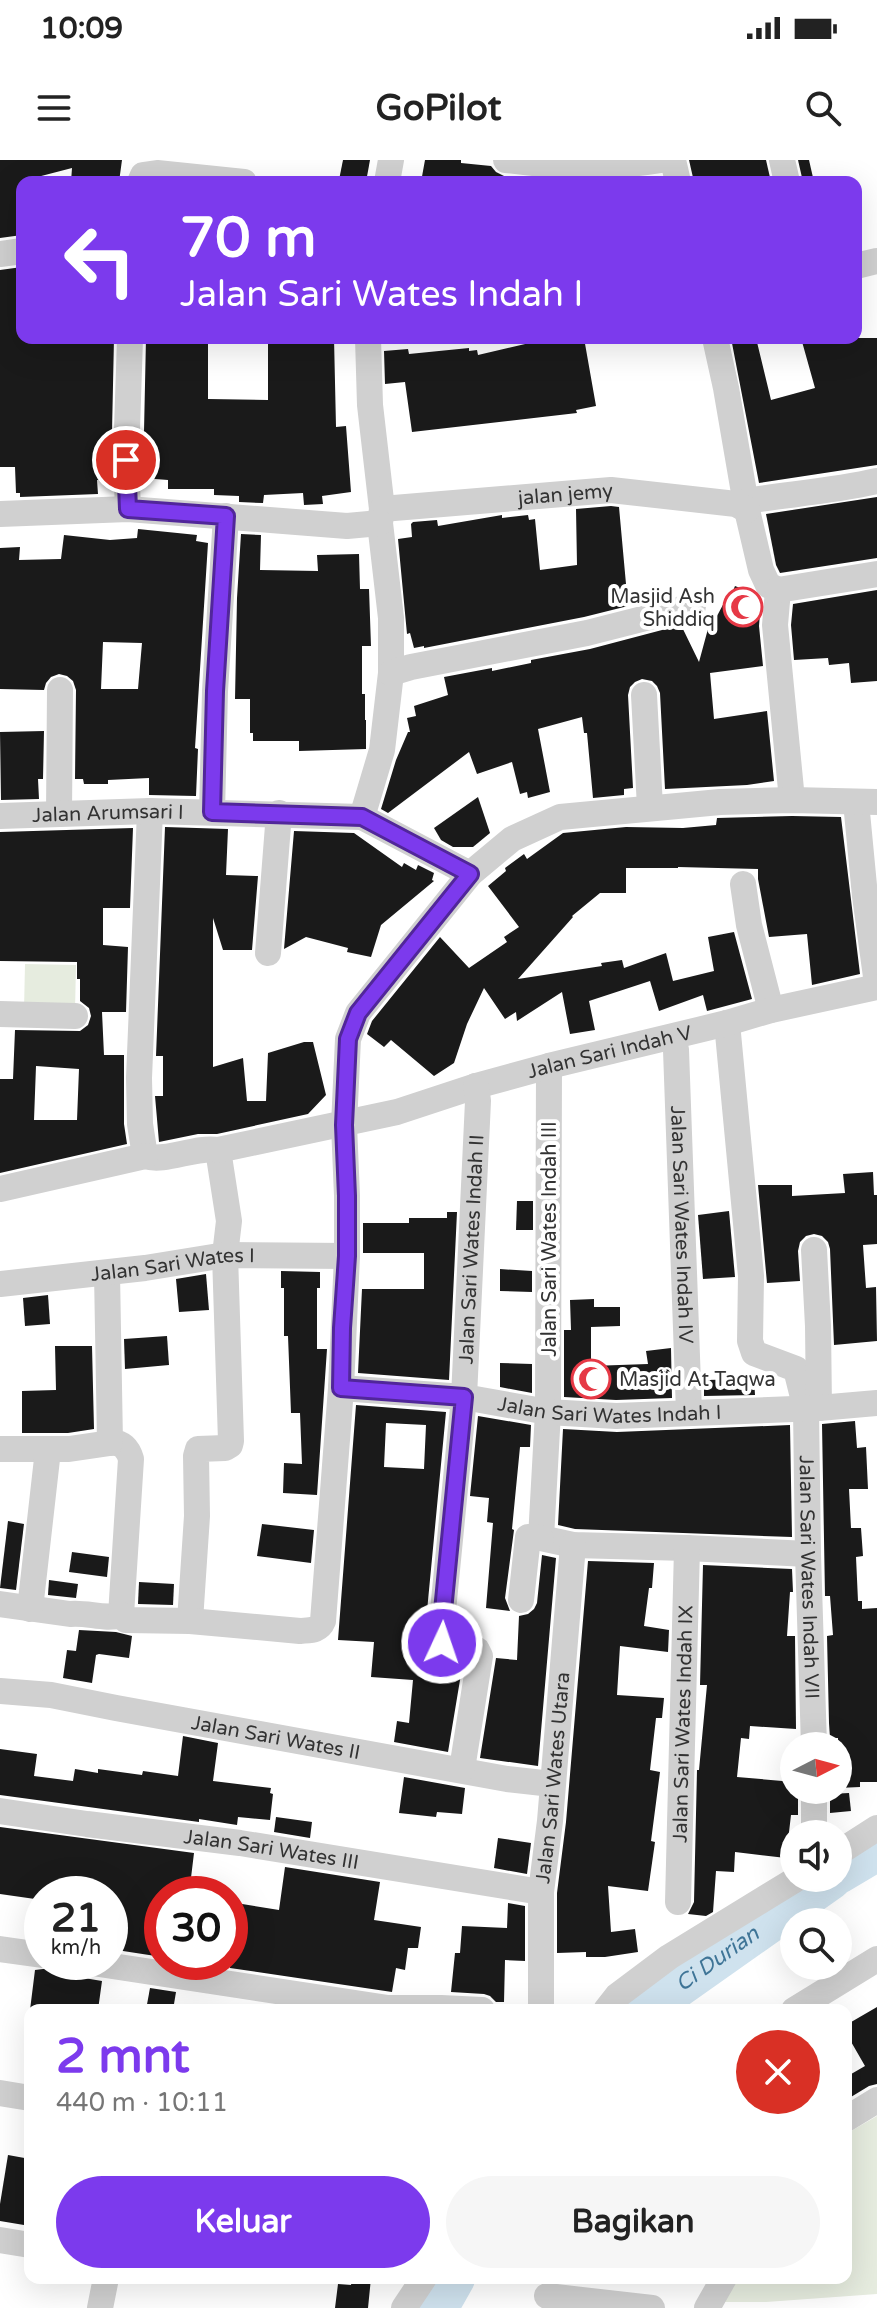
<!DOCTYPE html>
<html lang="id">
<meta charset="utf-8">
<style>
:root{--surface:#fff;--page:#f6f6f6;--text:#222;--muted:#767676;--accent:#7c3aed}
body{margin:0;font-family:"Varela Round",sans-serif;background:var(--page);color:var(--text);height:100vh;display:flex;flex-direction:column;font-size:30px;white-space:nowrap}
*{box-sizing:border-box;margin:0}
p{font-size:26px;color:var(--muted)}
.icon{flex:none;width:44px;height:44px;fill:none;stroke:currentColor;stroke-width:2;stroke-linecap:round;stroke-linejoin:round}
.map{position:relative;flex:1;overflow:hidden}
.side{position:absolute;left:24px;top:1844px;width:828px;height:280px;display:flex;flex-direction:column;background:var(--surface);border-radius:16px;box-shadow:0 8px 32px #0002}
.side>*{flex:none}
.guide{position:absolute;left:16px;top:16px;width:846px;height:168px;border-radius:16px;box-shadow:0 8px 32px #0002;background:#7c3aed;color:#fff;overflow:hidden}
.needle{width:52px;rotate:84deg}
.tools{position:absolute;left:780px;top:1572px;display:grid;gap:16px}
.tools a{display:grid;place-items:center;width:72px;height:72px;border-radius:50%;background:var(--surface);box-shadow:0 8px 32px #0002;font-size:40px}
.speed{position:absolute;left:24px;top:1716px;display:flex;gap:16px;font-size:40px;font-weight:700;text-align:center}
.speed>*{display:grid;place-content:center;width:104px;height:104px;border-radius:50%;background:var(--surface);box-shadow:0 8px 32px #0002;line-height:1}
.speed small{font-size:20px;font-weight:400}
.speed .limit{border:12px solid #d22;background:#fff;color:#111}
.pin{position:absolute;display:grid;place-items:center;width:68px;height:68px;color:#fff;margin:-34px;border:4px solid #fff;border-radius:50%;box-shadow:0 2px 8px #0007}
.me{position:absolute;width:88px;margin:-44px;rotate:3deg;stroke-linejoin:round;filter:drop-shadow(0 0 6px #0008)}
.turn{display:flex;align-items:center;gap:28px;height:168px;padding:0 32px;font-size:36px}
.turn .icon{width:104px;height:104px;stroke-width:2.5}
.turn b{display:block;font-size:56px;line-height:68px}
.round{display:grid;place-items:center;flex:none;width:84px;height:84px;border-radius:42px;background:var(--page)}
.overview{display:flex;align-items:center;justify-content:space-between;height:136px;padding:0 32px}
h1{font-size:48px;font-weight:700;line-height:60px;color:var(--accent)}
.action{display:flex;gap:16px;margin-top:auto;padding:16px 32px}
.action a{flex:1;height:92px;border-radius:48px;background:var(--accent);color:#fff;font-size:32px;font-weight:700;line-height:92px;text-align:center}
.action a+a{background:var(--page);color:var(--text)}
.status{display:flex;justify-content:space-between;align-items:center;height:56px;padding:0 40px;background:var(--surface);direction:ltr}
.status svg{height:22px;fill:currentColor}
header{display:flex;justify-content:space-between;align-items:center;height:104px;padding:0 32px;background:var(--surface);font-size:36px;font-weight:700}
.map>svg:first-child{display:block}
.green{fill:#e6ecdf}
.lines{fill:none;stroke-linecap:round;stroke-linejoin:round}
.river{stroke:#cfe2ee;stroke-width:44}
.building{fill:#1a1a1a;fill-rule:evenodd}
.minor{stroke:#d0d0d0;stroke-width:26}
.route-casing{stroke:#51269a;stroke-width:20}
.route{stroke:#7c3aed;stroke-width:14}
.labels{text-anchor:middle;stroke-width:8;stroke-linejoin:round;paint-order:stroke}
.street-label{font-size:20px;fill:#333;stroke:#fff}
.poi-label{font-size:20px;fill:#333;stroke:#fff;text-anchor:end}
.water-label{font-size:22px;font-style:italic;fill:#3f7597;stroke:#fff}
</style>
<div class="status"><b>10:09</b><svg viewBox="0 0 49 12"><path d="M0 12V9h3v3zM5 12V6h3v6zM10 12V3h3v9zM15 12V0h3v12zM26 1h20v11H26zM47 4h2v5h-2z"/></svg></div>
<header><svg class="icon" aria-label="menu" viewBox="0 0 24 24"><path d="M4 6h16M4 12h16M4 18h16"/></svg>GoPilot<svg class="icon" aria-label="search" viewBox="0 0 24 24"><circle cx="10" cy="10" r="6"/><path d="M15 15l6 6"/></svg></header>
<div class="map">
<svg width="877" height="2148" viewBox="0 0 877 2148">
<rect width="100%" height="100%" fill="#fff"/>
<g class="green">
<polygon points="25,804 76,805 75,851 24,850"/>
<polygon points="877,1956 877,2134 766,2142 722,2142 736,2118 846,2118 846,1974"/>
</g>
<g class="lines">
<g class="river">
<polyline points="838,1712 877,1689"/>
<path id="s1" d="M643,1850L830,1718"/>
<polyline points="436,2148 453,2118"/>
</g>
</g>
<g class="building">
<polygon points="0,0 122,0 119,22 71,22 72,8 22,21 22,75 0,78"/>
<polygon points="343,0 370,0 366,22 339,20"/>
<polygon points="425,0 461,0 461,3 491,6 496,12 504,16 583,22 421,22"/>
<polygon points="689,0 766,0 771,22 694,22"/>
<polygon points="798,0 809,0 814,22 803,22"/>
<polygon points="22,107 22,178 114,178 111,319 97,320 98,334 20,337 20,333 16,333 15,307 0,307 0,110"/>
<polygon points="146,178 208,178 208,239 268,240 268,182 284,181 284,178 334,178 336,267 346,266 351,332 322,336 323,344 304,345 303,333 264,335 263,343 239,342 239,336 214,335 214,329 168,329 168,320 143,318"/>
<polygon points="551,178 584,178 596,246 576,250 577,253 412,272 405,222 385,224 384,191 408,189 409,194 469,188 469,191 477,190 478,195"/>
<polygon points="731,178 756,178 771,240 815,228 801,178 877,178 877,305 759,323"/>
<polygon points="877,337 877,398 780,413 776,405 766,354"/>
<polygon points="611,346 619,347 628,446 584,457 424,488 424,486 414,488 410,473 407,474 398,379 412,377 411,364 413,362 437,360 438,366 502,355 502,358 528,355 529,360 535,359 540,410 577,405 576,349"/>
<path d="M138,369L197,375L196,381L208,383L195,588L198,589L196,636L149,635V618L108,620V624H84L83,619H75L76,530L73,521L67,516L59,514L51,517L46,523L44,530L0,529V388L20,387L19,400L61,399L64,375L110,380L137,378ZM103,482L142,483L138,529H101Z"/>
<polygon points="241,374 261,375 260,410 318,411 317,395 359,394 360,429 369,429 371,486 362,486 362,534 365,534 365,560 366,560 366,589 299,591 299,581 253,581 253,573 250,573 250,539 235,539 237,438"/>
<polygon points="735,426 755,434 761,439 759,466 763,506 710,513 714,559 767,551 774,621 747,625 665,629 660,533 657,526 652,521 642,519 635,522 630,527 628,535 633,628 624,629 624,635 593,638 587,573 584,573 582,557 538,569 550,632 528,638 527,632 520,634 512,602 477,614 469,592 388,653 381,649 396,600 408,572 410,572 407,558 416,556 414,546 448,535 444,517 492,508 492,511 531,503 531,500 590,489 681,465 699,502 712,454 717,456 726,439 729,440"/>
<polygon points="877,430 877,521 851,523 849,503 829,505 828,498 794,500 791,465 793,444"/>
<polygon points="44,571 43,619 38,619 39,639 1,640 0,572"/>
<polygon points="478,637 490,673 473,687 453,687 441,680 434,668"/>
<polygon points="792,656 841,657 860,814 812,825 807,774 769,777 758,719 758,709 678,707 678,708 626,708 626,733 600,733 572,756 573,757 518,819 602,806 601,803 622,800 624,808 666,793 673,821 714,811 708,777 734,772 752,839 707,851 703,835 659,851 650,821 589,841 595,870 570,874 562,832 517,861 516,852 505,859 484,828 467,864 454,903 434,916 391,880 384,887 367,874 372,861 440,777 469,808 507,782 504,777 519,767 488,726 506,711 505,708 524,694 527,699 563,673 626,667 683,668 716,665 717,658"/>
<polygon points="165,667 228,669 226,715 258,716 252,790 223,790 213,758 213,907 243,898 247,941 266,941 268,893 304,882 313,882 326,935 308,954 217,974 198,974 159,982 155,936 163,936 163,896 156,896"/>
<path d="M133,668L130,748H103V785L128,787L126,852H102L104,895H124V964L127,984L0,1013V919H13L15,870L80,871L88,865L91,856L89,848L80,841V819H77V802L0,801V672ZM36,906L79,909L77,960H34Z"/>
<polygon points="294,671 354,673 402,707 404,703 416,710 418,705 434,713 432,720 434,721 381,765 371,797 347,792 348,788 306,777 284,789"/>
<polygon points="873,1012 874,1035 877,1035 877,1084 863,1085 866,1128 876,1127 877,1181 834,1185 830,1089 828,1082 822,1076 814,1074 806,1076 800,1082 798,1091 800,1121 767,1123 758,1025 792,1025 792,1036 845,1033 843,1014"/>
<polygon points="517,1041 533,1041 533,1070 516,1070"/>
<polygon points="729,1051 735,1117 703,1119 698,1055"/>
<polygon points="447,1052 457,1052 449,1220 358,1213 362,1129 424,1129 424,1093 363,1093 363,1063 409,1063 409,1058 447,1058"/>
<polygon points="500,1109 532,1111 532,1132 500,1131"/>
<polygon points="281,1111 320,1112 320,1128 317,1128 317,1189 327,1189 317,1335 283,1333 284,1303 302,1304 300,1253 291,1253 288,1176 284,1176 284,1128 281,1128"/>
<polygon points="206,1114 209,1150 179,1152 176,1119"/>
<polygon points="48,1135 50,1164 25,1166 23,1138"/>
<polygon points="594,1139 594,1147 620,1147 620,1166 591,1167 591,1206 648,1204 646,1191 671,1188 672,1238 616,1240 564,1237 564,1170 571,1170 570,1140"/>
<polygon points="167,1176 169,1205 125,1209 124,1179"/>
<polygon points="55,1186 92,1186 94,1269 68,1273 22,1273 22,1231 56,1230"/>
<polygon points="500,1203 532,1204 532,1233 500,1227"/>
<polygon points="754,1219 755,1235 704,1236 704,1220"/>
<path d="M356,1245L446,1252L425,1472L426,1485L430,1493L443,1500L463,1502L448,1592L394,1582L397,1561L409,1563L413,1520L371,1517L374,1482L338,1480ZM386,1263L426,1265L424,1309L384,1307Z"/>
<polygon points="478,1256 531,1265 530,1287 520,1287 512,1369 514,1370 505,1438 510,1451 486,1448 493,1363 487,1362 489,1338 470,1336"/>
<polygon points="855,1261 857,1288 866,1287 868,1329 849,1329 851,1368 861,1368 863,1396 856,1397 858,1441 862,1441 862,1449 877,1448 877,1622 860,1622 860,1627 838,1628 838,1578 830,1578 829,1563 827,1476 833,1475 830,1436 825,1436 822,1264"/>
<polygon points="790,1265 792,1377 575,1369 558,1365 563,1269 617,1272"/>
<polygon points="8,1361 24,1364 16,1430 0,1428"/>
<polygon points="262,1364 314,1370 311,1403 257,1396"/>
<polygon points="72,1392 109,1397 107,1417 69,1412"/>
<polygon points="542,1395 556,1398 538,1606 480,1598 496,1498 517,1500 519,1456 528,1454 534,1449 537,1443"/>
<polygon points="588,1401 654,1403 652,1428 649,1428 644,1466 669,1470 668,1492 620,1486 617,1535 664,1538 662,1558 656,1558 650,1610 660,1612 651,1681 655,1682 648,1731 608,1726 611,1772 635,1769 638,1792 605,1797 586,1797 586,1792 557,1793 557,1733 566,1662"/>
<polygon points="703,1405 792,1409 793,1432 790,1432 787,1476 795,1476 796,1569 750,1566 749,1579 741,1578 737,1617 794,1622 794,1630 796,1630 796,1636 798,1636 798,1655 791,1655 786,1698 735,1692 734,1712 716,1711 713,1752 706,1756 688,1754 694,1742 697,1610 699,1610 707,1525 700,1525"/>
<polygon points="49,1420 78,1424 76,1438 48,1435"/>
<polygon points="139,1422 174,1424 173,1445 138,1444"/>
<polygon points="79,1470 116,1472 132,1476 129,1498 99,1494 96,1495 92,1523 63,1518 67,1490 76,1491"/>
<polygon points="183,1576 218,1583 213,1621 271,1628 270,1633 273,1634 270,1660 238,1657 237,1665 199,1659 199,1662 0,1635 0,1589 37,1594 34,1616 73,1621 75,1609 98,1613 98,1609 142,1615 143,1611 178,1616"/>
<polygon points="404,1617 465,1628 462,1654 437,1652 436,1657 399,1653"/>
<polygon points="849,1633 851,1651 830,1653 830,1634"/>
<polygon points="276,1657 312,1662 310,1678 274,1672"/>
<polygon points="0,1667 194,1693 190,1726 181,1725 180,1734 162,1734 162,1797 110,1789 110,1734 42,1734 42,1740 0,1734"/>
<polygon points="498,1678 531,1683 527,1714 494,1708"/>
<polygon points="285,1707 380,1722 374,1760 421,1767 418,1788 408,1788 405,1810 396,1808 392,1832 230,1808 230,1742 279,1750"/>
<polygon points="508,1743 525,1746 525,1801 505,1800 504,1842 496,1842 490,1836 484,1834 451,1832 455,1793 460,1793 462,1766 507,1768"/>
<polygon points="51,1808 74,1812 84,1818 102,1821 98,1850 30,1850 35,1810"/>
<polygon points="150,1828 176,1832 173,1850 146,1850"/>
<polygon points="877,1847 877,1924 869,1926 846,1940 846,1917 865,1906 846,1873 846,1865"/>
<polygon points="8,1995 30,1999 30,2066 0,2061 0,2044"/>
<polygon points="352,2118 371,2118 368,2148 335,2148 338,2124 351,2125"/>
</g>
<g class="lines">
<g class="minor">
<path d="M506,0C559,7 608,9 661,0"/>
<polyline points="673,0 678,22"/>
<polyline points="782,0 787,22"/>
<polyline points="140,22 143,15 157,13 244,22"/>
<polyline points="387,22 391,0"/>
<polyline points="0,94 22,91"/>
<polyline points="856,106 877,101"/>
<polyline points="368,178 370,245 382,349 380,363 391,458 391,513 382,590 362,657 470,714"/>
<polyline points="715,178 726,228 747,350 761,410 768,425 778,430"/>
<path d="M746,341C790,334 834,331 877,321"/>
<polyline points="128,349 126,300 130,178"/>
<path id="s2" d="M382,349L611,330L736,344L747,350"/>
<polyline points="0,354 128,349 347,366 380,363"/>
<polyline points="778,430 775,465 792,640"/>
<polyline points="778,430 877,414"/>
<polyline points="391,513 411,507 587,473 693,446"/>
<polyline points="644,535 650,647"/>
<polyline points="856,642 865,736 877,824"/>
<path d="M150,651L139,918L140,964L145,996C165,1003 195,986 218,990L229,1061L225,1095L231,1281L230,1285L225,1288L198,1289L196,1296L197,1356L190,1461"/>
<polyline points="212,652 215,531 226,356"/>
<polyline points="59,654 60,530"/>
<path id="s3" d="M0,656L150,651L362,657"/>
<polyline points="743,724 749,765 771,850"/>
<polyline points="268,793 279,653"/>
<polyline points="0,854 75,856"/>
<path id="s4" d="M727,863L751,1116L750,1181L754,1193L796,1209L806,1249L808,1394L814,1586"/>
<path id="s5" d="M673,877L676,890L689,1252"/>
<polyline points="549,906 548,1252 541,1378 573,1385 687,1388 808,1394"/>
<path id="s6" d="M218,990L397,952L476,926L549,906L727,863L771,850L877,827"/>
<polyline points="0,1029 145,996"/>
<polyline points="814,1090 818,1166 819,1248"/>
<path d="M107,1113L110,1283C122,1281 128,1289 131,1299L121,1455"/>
<path id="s7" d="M0,1124L145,1108L225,1095L347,1096"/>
<path id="s8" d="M341,1228L464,1237L548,1252L616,1256L819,1248L877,1243"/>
<polyline points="0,1289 69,1289 110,1283"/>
<polyline points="521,1440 528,1377 541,1378"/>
<path d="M0,1444L70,1454C87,1452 105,1460 121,1455"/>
<polyline points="30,1449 48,1290"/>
<path d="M121,1455L126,1460L190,1461L300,1471C310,1470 319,1471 323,1461L341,1228L347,1096V1036L344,965L348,879L358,853L470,714L512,679L560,657L720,642L792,640L877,642"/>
<path id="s9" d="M0,1531L51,1535L116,1548L507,1619L552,1624"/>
<path id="s10" d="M462,1609L480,1496L477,1490C465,1484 453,1488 442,1483L441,1471L464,1237L478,941L476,926"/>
<polyline points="814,1630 814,1663"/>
<path id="s11" d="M0,1651L87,1664L240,1683L541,1732"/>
<polyline points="838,1693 877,1668"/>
<path id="s12" d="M678,1742L687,1388"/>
<polyline points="0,1789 42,1795"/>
<polyline points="86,1802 388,1848 441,1848 482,1850"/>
<path id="s13" d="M541,1849V1732L550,1661L573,1385"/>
<polyline points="606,1850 617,1836 669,1797 798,1718"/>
<polyline points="794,1850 877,1799"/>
<polyline points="0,1933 30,1938"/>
<polyline points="846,1959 877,1940"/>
<polyline points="0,2080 30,2085"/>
<polyline points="547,2136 652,2148"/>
<polyline points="100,2148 106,2118"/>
<polyline points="404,2148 424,2118"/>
<polyline points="707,2148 724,2118"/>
</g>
</g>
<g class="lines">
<defs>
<polyline id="route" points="126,300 128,349 226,356 215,531 212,652 362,657 470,714 358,853 348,879 344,965 347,1036 347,1096 342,1168 341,1228 464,1237 441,1471 442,1483"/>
</defs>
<use href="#route" class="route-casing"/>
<use href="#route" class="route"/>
</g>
<defs>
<symbol id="mosque-ring" viewBox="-11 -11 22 22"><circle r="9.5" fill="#fff" stroke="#e63946" stroke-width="1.5"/><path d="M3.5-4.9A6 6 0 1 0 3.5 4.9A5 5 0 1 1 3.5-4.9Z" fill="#e63946"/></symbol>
</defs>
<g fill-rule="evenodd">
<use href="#mosque-ring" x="721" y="425" width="44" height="44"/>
<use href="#mosque-ring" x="569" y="1197" width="44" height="44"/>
</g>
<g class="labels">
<g class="street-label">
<text dy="7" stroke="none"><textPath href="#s2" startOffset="184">jalan jemy</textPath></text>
<text dy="7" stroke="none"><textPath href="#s3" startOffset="108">Jalan Arumsari I</textPath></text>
<text dy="7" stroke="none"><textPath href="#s6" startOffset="404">Jalan Sari Indah V</textPath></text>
<text dy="7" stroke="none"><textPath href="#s5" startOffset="188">Jalan Sari Wates Indah IV</textPath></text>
<text transform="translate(549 1079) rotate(-90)" y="7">Jalan Sari Wates Indah III</text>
<text dy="7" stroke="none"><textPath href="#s10" startOffset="552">Jalan Sari Wates Indah II</textPath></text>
<text dy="7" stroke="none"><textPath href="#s7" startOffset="174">Jalan Sari Wates I</textPath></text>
<text dy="7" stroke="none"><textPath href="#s8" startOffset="270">Jalan Sari Wates Indah I</textPath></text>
<text dy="7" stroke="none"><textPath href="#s4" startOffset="586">Jalan Sari Wates Indah VII</textPath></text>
<text dy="7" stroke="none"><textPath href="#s12" startOffset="178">Jalan Sari Wates Indah IX</textPath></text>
<text dy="7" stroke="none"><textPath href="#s9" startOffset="280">Jalan Sari Wates II</textPath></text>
<text dy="7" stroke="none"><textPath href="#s13" startOffset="232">Jalan Sari Wates Utara</textPath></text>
<text dy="7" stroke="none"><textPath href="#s11" startOffset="274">Jalan Sari Wates III</textPath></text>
</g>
<g class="poi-label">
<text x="715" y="443">Masjid Ash<tspan x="715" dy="23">Shiddiq</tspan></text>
<text x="619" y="1226" text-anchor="start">Masjid At Taqwa</text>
</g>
<g class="water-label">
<text dy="8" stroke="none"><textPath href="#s1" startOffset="90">Ci Durian</textPath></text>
</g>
</g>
</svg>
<div class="tools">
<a><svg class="needle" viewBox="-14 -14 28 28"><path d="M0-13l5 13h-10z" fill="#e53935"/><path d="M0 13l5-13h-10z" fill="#767676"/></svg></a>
<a><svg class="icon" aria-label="sound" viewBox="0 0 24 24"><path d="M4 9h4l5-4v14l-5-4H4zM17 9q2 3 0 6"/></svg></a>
<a><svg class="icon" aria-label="search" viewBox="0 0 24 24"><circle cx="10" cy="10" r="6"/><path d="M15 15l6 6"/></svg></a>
</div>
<div class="speed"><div>21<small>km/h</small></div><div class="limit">30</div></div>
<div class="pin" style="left:126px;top:300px;background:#d93025"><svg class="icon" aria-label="arrive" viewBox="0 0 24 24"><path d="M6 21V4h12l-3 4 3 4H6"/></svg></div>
<svg class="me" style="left:442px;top:1483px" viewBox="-20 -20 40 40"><circle r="17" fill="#7c3aed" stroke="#fff" stroke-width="3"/><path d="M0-11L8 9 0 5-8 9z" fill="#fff"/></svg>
<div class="guide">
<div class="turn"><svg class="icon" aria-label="left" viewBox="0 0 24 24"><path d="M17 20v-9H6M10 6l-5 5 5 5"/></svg><div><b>70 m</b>Jalan Sari Wates Indah I</div></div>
</div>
<section class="side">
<div class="overview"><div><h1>2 mnt</h1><p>440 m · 10:11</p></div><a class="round" style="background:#d93025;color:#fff"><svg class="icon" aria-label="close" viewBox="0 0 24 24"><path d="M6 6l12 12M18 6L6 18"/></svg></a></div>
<div class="action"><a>Keluar</a><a>Bagikan</a></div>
</section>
</div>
